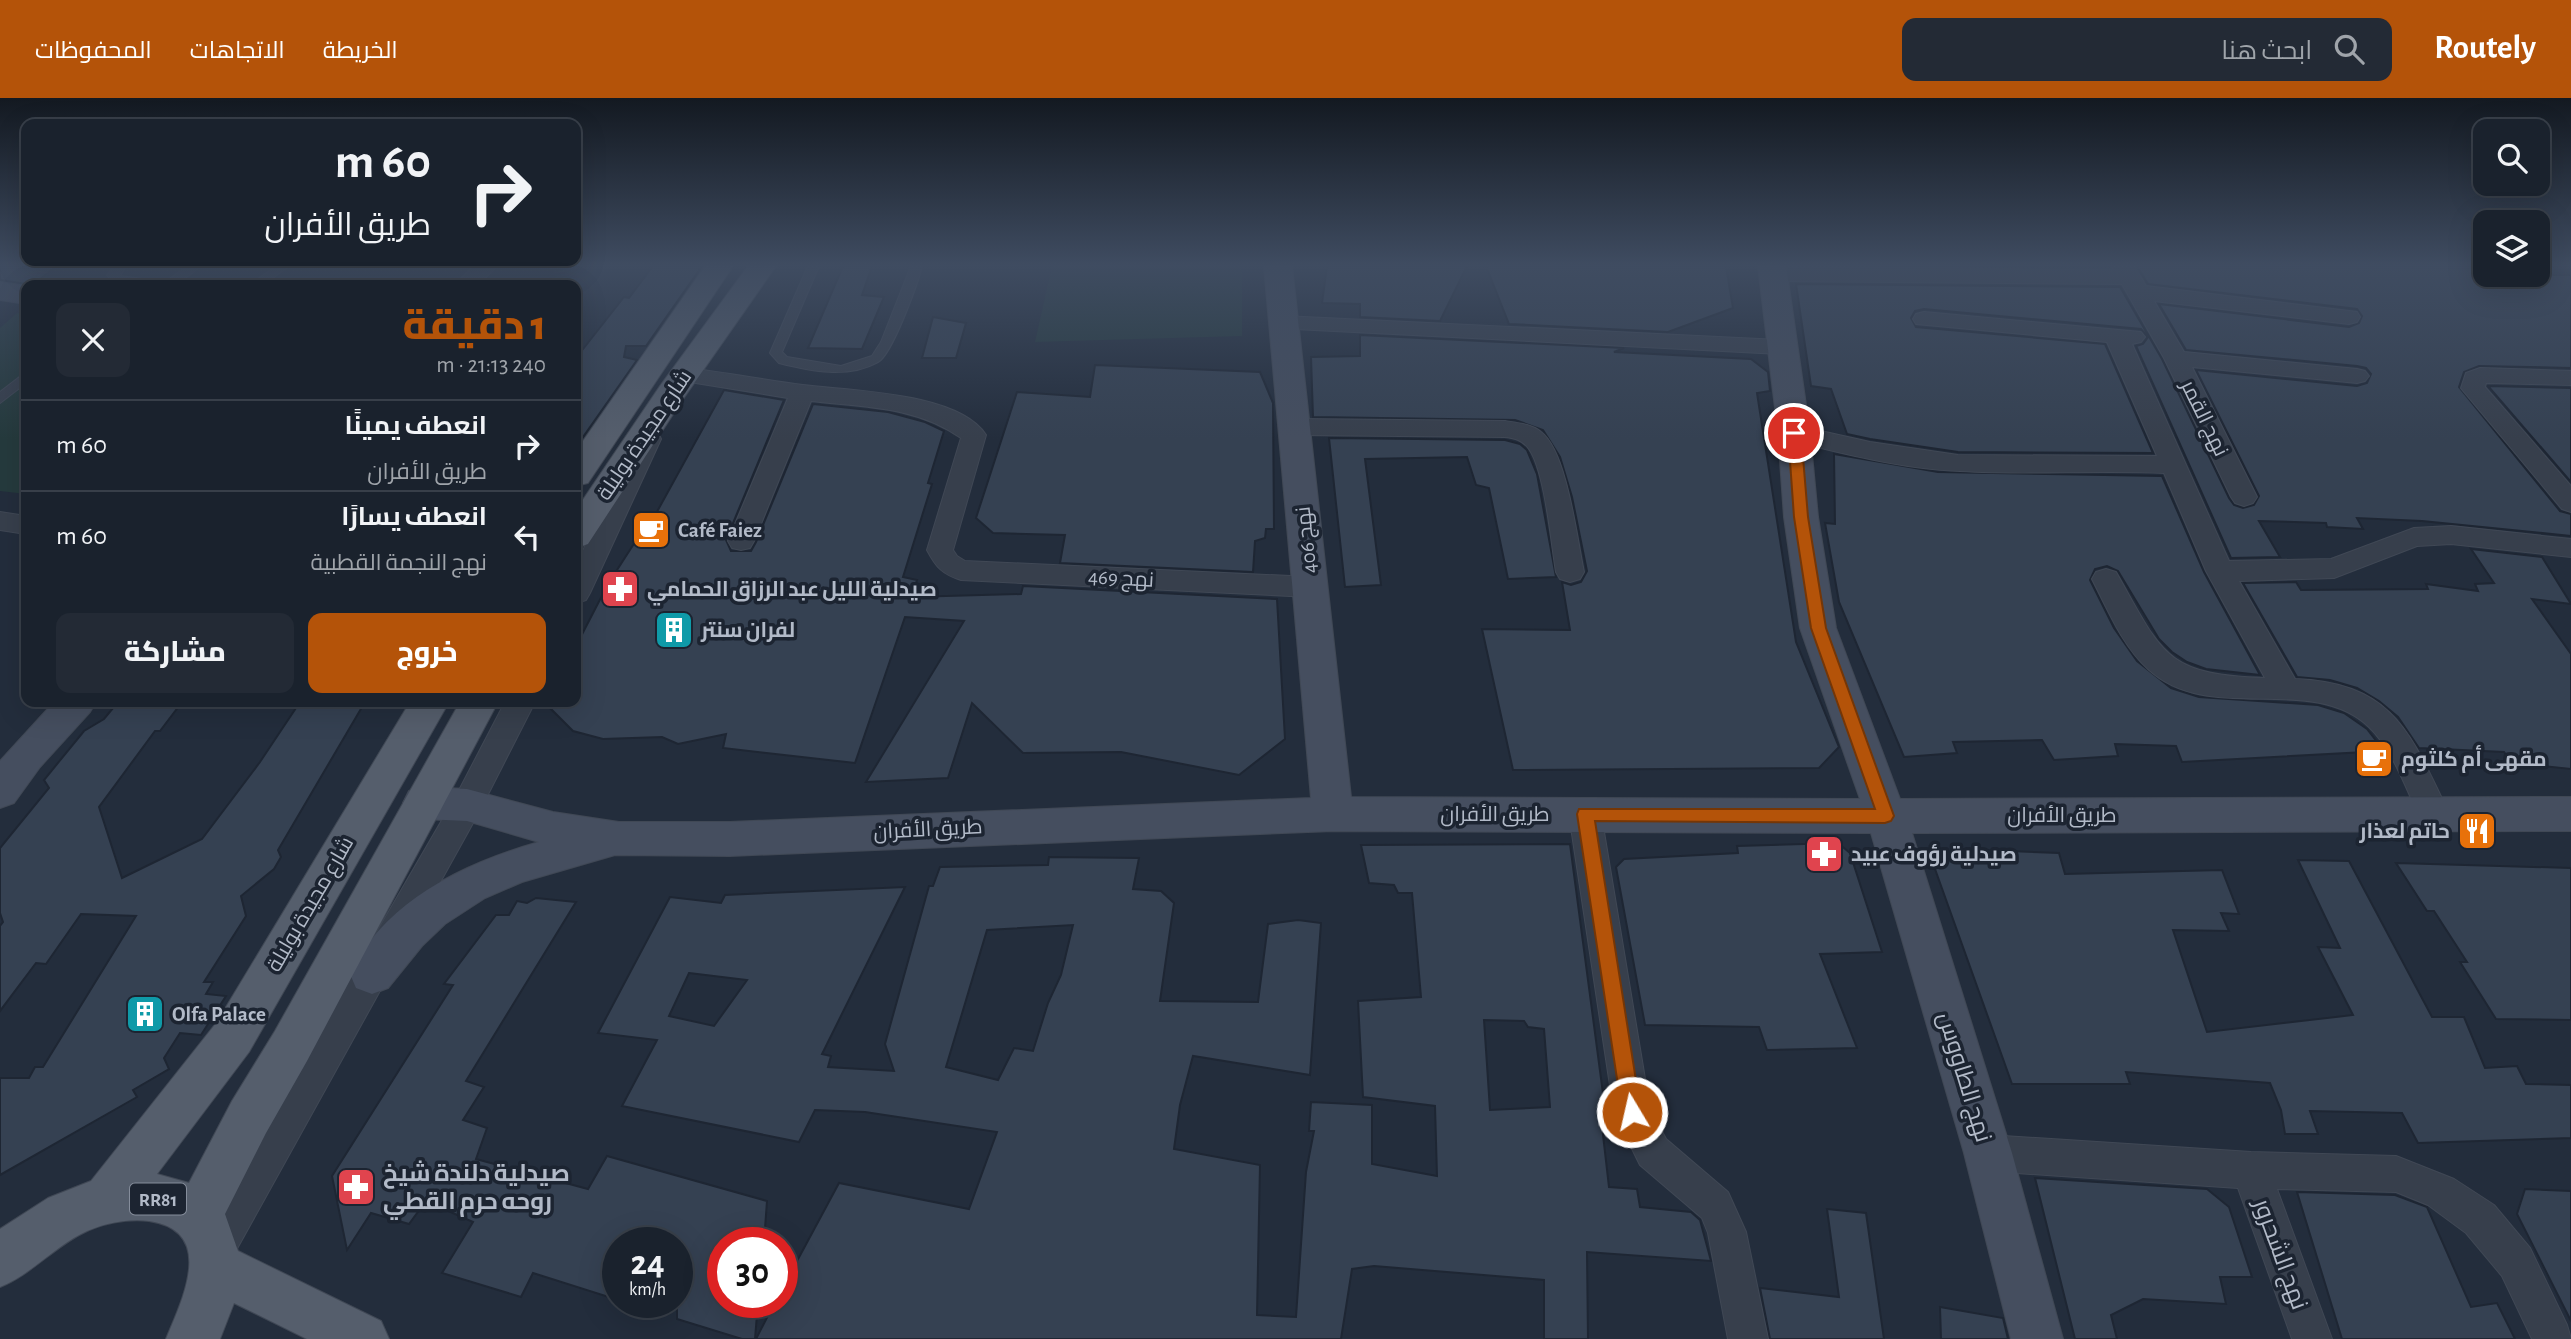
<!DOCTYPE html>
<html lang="ar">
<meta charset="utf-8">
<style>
:root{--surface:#1a222d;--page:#232a35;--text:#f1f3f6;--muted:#9fa4aa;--line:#383f49;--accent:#b45309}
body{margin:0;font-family:"Alegreya Sans",Cairo,sans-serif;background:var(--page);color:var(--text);direction:rtl;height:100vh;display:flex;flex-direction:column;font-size:26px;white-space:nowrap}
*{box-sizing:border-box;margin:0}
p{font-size:23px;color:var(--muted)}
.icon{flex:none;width:38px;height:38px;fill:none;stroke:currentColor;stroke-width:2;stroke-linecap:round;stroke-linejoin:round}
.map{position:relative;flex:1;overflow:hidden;direction:ltr}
.sheet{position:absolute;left:21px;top:182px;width:560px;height:427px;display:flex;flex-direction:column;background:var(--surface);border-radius:14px;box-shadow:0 7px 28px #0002,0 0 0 2px var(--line);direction:rtl}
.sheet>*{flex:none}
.banner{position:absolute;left:21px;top:21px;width:560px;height:147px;border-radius:14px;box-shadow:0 7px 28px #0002,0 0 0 2px var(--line);direction:rtl;background:#1a222d;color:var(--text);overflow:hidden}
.fabs{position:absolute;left:2473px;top:21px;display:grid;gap:14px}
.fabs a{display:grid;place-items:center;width:77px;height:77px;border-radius:14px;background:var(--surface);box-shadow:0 7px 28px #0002,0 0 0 2px var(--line);font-size:35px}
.speed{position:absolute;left:602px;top:1129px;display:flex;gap:14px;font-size:35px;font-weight:700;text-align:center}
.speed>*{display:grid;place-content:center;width:91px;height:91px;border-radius:50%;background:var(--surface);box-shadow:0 7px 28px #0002,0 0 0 2px var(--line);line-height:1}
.speed small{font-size:18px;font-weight:400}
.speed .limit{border:10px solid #d22;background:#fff;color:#111}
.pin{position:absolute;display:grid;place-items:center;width:60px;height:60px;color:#fff;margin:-30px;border:4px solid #fff;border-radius:50%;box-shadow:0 2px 7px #0007}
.me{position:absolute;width:77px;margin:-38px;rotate:351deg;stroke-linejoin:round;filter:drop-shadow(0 0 5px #0008)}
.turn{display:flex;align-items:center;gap:24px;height:147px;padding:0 35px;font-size:32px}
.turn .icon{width:91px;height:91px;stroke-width:2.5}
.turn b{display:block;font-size:49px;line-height:60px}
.round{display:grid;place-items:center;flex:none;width:74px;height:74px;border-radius:14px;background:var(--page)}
.summary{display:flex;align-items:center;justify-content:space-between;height:119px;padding:0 35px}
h1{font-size:42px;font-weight:800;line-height:52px;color:var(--accent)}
.button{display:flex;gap:14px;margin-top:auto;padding:14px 35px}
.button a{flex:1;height:80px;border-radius:14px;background:var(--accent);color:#fff;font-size:28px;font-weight:800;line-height:80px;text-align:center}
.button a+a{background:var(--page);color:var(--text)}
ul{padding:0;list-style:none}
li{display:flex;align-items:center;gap:21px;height:91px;padding:0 35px;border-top:2px solid var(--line)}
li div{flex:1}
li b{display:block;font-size:26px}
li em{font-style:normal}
header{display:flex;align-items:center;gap:42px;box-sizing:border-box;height:98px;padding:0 35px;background:var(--accent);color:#fff}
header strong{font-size:33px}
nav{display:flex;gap:38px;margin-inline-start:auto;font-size:24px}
.search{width:490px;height:63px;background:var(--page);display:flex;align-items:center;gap:18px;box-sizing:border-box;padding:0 24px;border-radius:14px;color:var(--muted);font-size:26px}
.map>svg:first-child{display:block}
.green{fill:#253a3d}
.building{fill:#354152;stroke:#1e2633;stroke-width:2;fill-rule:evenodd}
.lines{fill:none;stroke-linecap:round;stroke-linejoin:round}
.lane-casing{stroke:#404855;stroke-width:2}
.street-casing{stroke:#404855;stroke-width:2}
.secondary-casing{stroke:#404855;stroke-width:2}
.primary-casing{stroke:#404855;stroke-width:2}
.lane{fill:#373f4c;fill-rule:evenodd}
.street{fill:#373f4c;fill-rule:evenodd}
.secondary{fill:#454e5f;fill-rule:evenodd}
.primary{fill:#555e6c;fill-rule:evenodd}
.route{fill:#b45309;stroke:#753606;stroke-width:2}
.labels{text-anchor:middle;stroke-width:7;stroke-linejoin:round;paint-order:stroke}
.shield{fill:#1c2431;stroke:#858d9b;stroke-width:2}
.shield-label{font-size:19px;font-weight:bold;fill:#b2bac8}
.street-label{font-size:21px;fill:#b2bac8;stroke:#1c2431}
.poi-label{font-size:21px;font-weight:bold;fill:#b2bac8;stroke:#1c2431;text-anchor:start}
.near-street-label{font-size:24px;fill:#b2bac8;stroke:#1c2431}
.near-poi-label{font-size:24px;font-weight:bold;fill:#b2bac8;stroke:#1c2431;text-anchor:start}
</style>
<header>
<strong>Routely</strong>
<div class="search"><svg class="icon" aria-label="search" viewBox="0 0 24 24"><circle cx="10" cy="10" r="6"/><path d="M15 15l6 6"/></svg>ابحث هنا</div>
<nav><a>الخريطة</a><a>الاتجاهات</a><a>المحفوظات</a></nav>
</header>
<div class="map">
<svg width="2571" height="1241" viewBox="0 0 2571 1241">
<rect width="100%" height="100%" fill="#232d3c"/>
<g class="green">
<polygon points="1052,168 1242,168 1242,238 1035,244"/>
<polygon points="17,215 26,216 26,396 0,393 0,230"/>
</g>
<g class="building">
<polygon points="0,168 56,168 33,187 0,182"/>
<polygon points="653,168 702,168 646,248 626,248 624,259 637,262 576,349 576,260 624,199 629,200"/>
<polygon points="843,168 872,168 862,197 884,199 862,251 808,250"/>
<polygon points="1327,168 1467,168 1440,223 1360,219 1360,206 1322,205"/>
<polygon points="1486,168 1726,168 1733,210 1668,234 1509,226"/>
<polygon points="2137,168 2485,168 2485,177 2571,177 2571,270 2479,268 2464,274 2459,289 2560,413 2571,416 2571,438 2422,423 2357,420 2363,431 2327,429 2326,425 2259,423 2280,459 2231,460 2136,248 2143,246 2148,239 2141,231 1924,211 1915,213 1911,220 1916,229 2105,246 2153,355 1958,354 1870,341 1847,336 1831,291 1811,288 1796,186 2120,189 2162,261 2229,400 2234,407 2243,410 2254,407 2259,398 2196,272 2357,288 2367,285 2371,276 2366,270 2357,268 2186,252 2159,206 2349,229 2359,225 2362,218 2357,211 2148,186"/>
<polygon points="933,219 966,225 956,260 922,260"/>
<polygon points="1360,237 1624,250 1614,254 1751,261 1768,274 1770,293 1757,295 1796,544 1839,649 1819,670 1513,672 1482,531 1570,532 1562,484 1571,487 1581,484 1587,473 1572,399 1560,359 1543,332 1515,322 1313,319 1311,259 1360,258"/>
<polygon points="1095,267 1260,274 1273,305 1274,431 1266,431 1265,440 1255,443 1253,474 1060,465 1065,437 993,435 976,420 1017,294 1090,299"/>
<polygon points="2488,288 2571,290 2571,384"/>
<polygon points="724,292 784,302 726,442 731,453 751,453 756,444 813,306 888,314 925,324 944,333 928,385 932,386 903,479 917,482 911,499 1021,496 1023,488 1277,501 1285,641 1239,677 1121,654 1023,655 972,605 948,680 866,684 964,523 905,519 855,665 723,650 726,636 678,646 662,639 603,641 573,633 544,604 576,604 576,548 608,486 637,441 642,441"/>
<polygon points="1329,340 1505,342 1520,346 1527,352 1537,376 1556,479 1508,481 1489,390 1476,387 1467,359 1365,361 1381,487 1345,489"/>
<polygon points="1834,356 1938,374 2162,378 2204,474 2260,577 2206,571 2187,564 2172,554 2159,541 2118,473 2107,468 2095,471 2090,482 2114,530 2137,563 2171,590 2199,599 2318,607 2344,615 2367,631 2384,653 2182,664 2176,648 2115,646 2118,658 2054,662 2042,642 1953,644 1957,655 1904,659 1839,504 1825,425 1835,426"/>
<polygon points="2471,451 2542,459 2571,506 2532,501 2571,556 2571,671 2512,665 2504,654 2419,650 2398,619 2379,603 2357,590 2330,582 2297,579 2243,485 2296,484 2301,492 2428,491 2426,486 2478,493 2475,486 2494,485"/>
<polygon points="118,604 182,604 160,633 155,633 99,709 122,780 202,741 260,664 300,604 365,604 278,752 281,759 274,771 241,798 246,818 204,884 213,884 206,896 226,898 201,937 180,935 164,960 169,971 133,992 137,999 0,1077 0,980 29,980 35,969 43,969 136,818 81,816 46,866 36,865 0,913 0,828 3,824 0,815 0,750 49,690 44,682 84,633 104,621"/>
<polygon points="1838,745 1850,755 1882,854 1820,856 1857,950 1767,952 1759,929 1645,927 1616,769 1624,761 1738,755 1737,748"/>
<path d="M1570,746L1604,1003L1599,1002L1609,1089L1637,1091L1640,1109L1691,1114L1700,1122L1711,1163L1587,1154L1588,1241H1544V1182L1374,1168L1352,1171L1341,1241H756L775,1204H782V1191L839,1085L969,1111L997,1034L865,1014L815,1012L799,1044L622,1008L657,942L598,935L670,799L721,805L725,797L905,789L822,956L831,958L828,969L894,973L885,946L929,788H933L940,769L1048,767L1049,759L1139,760L1133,791L1161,793L1174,805L1160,903L1258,904L1268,826L1298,822L1321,825L1310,977L1193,958L1180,1007L1174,1051L1260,1067L1257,1217L1296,1219L1306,1074L1314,1033H1309L1311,1004L1372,1007V1066L1437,1078L1435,1008L1363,999L1358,903L1421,899L1412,795H1398L1394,787L1369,785L1361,747ZM1073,827L1061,877L1048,905L1033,953L1014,950L998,982L946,969L987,832ZM689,875L747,882L714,928L669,918ZM1484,922L1524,923L1528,929L1544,931L1550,1009L1490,1012Z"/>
<polygon points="1959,751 2059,755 2065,776 2222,772 2239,816 2221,815 2229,833 2173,832 2207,934 2353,917 2318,849 2340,850 2298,762 2349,763 2432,919 2464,919 2485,970 2517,968 2526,986 2571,987 2571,1040 2418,1045 2402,1015 2310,1013 2318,1036 2285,1036 2281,1012 2270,985 2126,974 2130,986 2012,986 1930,757"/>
<polygon points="2396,765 2571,770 2571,922 2496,921 2460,864 2467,864 2434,813 2427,813"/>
<polygon points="536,800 576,804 466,983 484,989 463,1022 487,1030 476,1061 588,1091 607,1058 767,1103 764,1144 723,1144 723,1204 758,1204 755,1241 742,1241 677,1221 677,1144 618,1144 618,1202 533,1175 521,1199 442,1175 473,1124 426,1103 409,1126 371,1115 347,1152 332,1078 453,887 444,886 496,817 509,817 517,803 527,805"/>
<polygon points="2035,1080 2207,1091 2229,1109 2252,1179 2220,1179 2226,1206 2143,1201 2111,1217 2117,1241 2075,1241"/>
<polygon points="2525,1091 2571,1093 2571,1223 2517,1116"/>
<polygon points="2297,1094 2395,1097 2427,1109 2471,1209 2497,1205 2515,1241 2342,1241"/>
<polygon points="1827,1111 1866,1115 1884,1241 1770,1241 1760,1190 1839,1199"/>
<polygon points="1940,1209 2003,1220 2008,1241 1941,1241"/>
</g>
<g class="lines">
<defs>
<g id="lane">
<polygon points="114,168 126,168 120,178 165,184 188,168 201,168 176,187 137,187 112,183 107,177"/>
<polygon points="276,168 289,168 263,187 250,187"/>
<path d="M808,168H819L782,254L787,259L841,268L872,258L881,244L911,168H922C918,185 892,257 878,264C847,281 811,273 779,265L770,255Z"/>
<polygon points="26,274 26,285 0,305 0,294"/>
</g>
<g id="street">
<polygon points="474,168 497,168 478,187 454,187"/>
<polygon points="2112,168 2134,168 2146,188 2357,214 2360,219 2357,224 2349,226 2154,203 2184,254 2357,271 2365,273 2369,278 2365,283 2357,285 2192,269 2257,399 2253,405 2244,408 2235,405 2231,399 2164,260 2122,186 1772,183 1764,181 1761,176 1764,171 1772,169 2114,172"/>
<path d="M1924,214L2141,234L2145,239L2141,244L2132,246L2229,463L2331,461L2414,430L2451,428L2571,441V459L2451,446L2417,448L2334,480L2239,483L2295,581C2396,585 2411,638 2450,717L2445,726L2434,730L2423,726C2407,695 2395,654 2369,629C2311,574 2209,628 2148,571C2122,547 2108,512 2092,481L2096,474L2106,471L2116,474C2162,555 2164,577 2265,580L2206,473L2164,375C2096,372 2028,377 1960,373C1903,371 1840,355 1785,341L1782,335L1785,329L1794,327L1870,344L1958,357L2157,358L2107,244L1916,226L1913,221L1916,216Z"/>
<polygon points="1283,218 1782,242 1790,244 1794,249 1790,254 1782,256 1275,230 1272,225 1275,220"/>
<path d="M685,270C724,274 763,282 803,287C849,293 959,294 986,337L953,452L957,458L965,463L1311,479L1321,482L1325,489L1321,496L1311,499L961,482C942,476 936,469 927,452L961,340C916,308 863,309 811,303L754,443L750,450L741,452L732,450L728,443L788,300L677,282L673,277L677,272Z"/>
<polygon points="2480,270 2571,273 2571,287 2486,285 2485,289 2571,388 2571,414 2562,411 2461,290 2466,275"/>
<path d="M1296,321L1505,323C1517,325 1532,326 1541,334C1567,353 1577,442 1584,474L1580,481L1570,484L1560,481L1556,474C1551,444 1545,374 1529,351C1523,342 1514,340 1505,339L1296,337L1287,335L1284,329L1287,323Z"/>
<polygon points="649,333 658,335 661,341 590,495 586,502 576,505 576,467 637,341 640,335"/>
<polygon points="0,414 26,418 26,436 0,432"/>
<polygon points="505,604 535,604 478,716 229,1165 215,1170 201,1165 196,1151 201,1137 456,698"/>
<polygon points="1585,703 1596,707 1601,716 1650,1011 1666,1041 1728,1094 1746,1134 1768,1241 1728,1241 1708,1135 1702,1120 1640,1067 1614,1014 1569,716 1574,707"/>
<polygon points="1988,1037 2251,1054 2396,1058 2454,1081 2494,1107 2530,1150 2567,1227 2571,1241 2532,1241 2502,1178 2466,1135 2428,1107 2396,1094 2277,1091 2332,1241 2292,1241 2238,1090 1988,1073 1975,1068 1969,1055 1975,1042"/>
</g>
<g id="secondary">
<path d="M1264,168H1292L1351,699L1860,701L1800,530L1784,419L1778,335L1758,168H1786L1810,335L1818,419L1836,530L1900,701L2571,699V733L1912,735L2012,1055L2063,1241H2011L1964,1055L1871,735L1333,733L730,758L615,757L522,784L485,800L445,826L422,848L388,890L372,896L356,890L350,876C384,803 465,765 539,744L467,723L423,721L409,717L403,705L409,693L423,689L467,691L553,714L619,724H730L1311,700Z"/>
<polygon points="0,184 26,188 26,206 0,202"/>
<polygon points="54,604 96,604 90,614 40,669 14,705 0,710 0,663"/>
</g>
<g id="primary">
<polygon points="705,168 733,168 588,385 576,388 576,353"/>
<polygon points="748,168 776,168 683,301 588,446 576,450 576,412 660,288"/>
<path d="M410,604H449L249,954L157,1076L189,1085L232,1003L275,933L460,604H498L307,963L266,1035L225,1116L238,1153L381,1223L389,1241H307L234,1205L220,1241H166C182,1202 217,1133 149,1123C127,1120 100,1126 81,1136C52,1151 30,1177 0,1189V1131L48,1100L91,1083L217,924Z"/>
</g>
</defs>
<use href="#lane" class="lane-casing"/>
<use href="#street" class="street-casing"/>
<use href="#secondary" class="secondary-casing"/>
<use href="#primary" class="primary-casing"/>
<use href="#lane" class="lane"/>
<use href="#street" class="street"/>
<use href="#secondary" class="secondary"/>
<use href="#primary" class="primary"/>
</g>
<linearGradient id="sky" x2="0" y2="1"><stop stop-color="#131921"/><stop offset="0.49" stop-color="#3f4c61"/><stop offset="1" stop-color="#3f4c61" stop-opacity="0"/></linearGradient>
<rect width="2571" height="341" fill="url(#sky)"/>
<polygon class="route" points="1794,330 1801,335 1808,419 1826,530 1894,718 1891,723 1885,725 1595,723 1641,1014 1639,1021 1632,1023 1625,1021 1622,1014 1577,716 1579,711 1875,711 1811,530 1794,419 1788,335"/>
<defs>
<symbol id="cafe-square" viewBox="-11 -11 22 22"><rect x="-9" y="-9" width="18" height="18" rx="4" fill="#e8710a" stroke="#1c2431"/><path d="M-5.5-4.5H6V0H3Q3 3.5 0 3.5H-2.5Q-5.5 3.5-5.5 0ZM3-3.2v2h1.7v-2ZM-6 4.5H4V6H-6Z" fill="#fff"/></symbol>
<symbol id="pharmacy-square" viewBox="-11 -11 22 22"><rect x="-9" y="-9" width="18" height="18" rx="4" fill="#e0444e" stroke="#1c2431"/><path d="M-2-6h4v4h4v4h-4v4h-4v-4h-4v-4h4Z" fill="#fff"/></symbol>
<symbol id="building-square" viewBox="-11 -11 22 22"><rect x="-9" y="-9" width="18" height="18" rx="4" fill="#0f9aa8" stroke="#1c2431"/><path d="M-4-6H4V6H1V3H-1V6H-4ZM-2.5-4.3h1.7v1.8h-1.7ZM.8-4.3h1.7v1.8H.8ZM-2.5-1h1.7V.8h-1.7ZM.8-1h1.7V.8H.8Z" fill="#fff"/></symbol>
<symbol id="restaurant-square" viewBox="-11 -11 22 22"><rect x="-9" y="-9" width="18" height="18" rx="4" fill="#e8710a" stroke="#1c2431"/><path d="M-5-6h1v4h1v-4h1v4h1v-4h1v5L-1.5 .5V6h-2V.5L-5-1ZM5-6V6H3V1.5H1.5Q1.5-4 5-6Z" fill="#fff"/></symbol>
</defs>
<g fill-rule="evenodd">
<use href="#cafe-square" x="629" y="410" width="44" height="44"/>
<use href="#pharmacy-square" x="598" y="469" width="44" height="44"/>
<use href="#building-square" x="652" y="510" width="44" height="44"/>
<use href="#cafe-square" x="2352" y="639" width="44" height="44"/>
<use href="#restaurant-square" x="2455" y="711" width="44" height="44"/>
<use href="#pharmacy-square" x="1802" y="734" width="44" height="44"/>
<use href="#building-square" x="123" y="894" width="44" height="44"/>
<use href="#pharmacy-square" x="334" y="1067" width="44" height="44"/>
</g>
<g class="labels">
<rect class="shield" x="130" y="1085.5" width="56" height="31" rx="5"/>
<g class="shield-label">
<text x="158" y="1108">RR81</text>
</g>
<g class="street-label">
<text transform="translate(2205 320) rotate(64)" y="7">نهج القمر</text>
<text transform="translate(644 337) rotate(-56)" y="7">شارع مجيدة بوليلة</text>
<text transform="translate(1306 442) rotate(-96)" y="7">نهج 406</text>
<text transform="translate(1121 480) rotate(3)" y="7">نهج 469</text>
<text x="1495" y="723">طريق الأفران</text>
<text x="2062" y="724">طريق الأفران</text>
<text transform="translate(928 731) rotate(-3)" y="7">طريق الأفران</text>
<text transform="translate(310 806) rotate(-60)" y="7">شارع مجيدة بوليلة</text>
</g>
<g class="poi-label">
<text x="678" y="439">Café Faiez</text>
<text x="647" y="498">صيدلية الليل عبد الرزاق الحمامي</text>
<text x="701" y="539">لفران سنتر</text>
<text x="2401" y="668">مقهى أم كلثوم</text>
<text x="2450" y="740" text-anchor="end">حاتم لعذار</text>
<text x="1851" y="763">صيدلية رؤوف عبيد</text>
<text x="172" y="923">Olfa Palace</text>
</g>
<g class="near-street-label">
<text transform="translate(1965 979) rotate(73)" y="8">نهج الطاووس</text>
<text transform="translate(2281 1156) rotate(70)" y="8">نهج الشحرور</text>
</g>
<g class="near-poi-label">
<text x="383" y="1083">صيدلية دلندة شيخ<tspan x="383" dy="28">روحه حرم القطي</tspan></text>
</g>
</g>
</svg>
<div class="fabs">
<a><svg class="icon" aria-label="search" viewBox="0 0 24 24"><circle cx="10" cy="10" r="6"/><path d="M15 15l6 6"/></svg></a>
<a><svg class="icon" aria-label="layers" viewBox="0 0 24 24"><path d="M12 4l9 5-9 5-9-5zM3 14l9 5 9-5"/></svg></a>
</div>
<div class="speed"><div>24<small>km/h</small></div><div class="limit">30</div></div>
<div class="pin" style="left:1794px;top:335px;background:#d93025"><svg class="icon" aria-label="arrive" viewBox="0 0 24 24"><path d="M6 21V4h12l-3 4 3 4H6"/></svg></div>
<svg class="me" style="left:1632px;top:1014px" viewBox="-20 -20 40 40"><circle r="17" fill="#b45309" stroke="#fff" stroke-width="3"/><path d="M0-11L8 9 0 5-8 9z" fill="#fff"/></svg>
<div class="banner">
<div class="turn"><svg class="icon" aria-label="right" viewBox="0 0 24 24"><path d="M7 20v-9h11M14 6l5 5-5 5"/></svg><div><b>60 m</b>طريق الأفران</div></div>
</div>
<section class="sheet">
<div class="summary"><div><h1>1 دقيقة</h1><p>240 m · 21:13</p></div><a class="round"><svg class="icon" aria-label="close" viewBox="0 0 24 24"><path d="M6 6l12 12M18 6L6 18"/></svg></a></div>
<ul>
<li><svg class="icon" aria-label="right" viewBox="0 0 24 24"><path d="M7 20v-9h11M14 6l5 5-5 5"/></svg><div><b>انعطف يمينًا</b><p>طريق الأفران</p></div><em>60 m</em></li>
<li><svg class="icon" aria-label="left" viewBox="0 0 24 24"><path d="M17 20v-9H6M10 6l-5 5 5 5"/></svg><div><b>انعطف يسارًا</b><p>نهج النجمة القطبية</p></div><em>60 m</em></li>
</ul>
<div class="button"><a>خروج</a><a>مشاركة</a></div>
</section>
</div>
